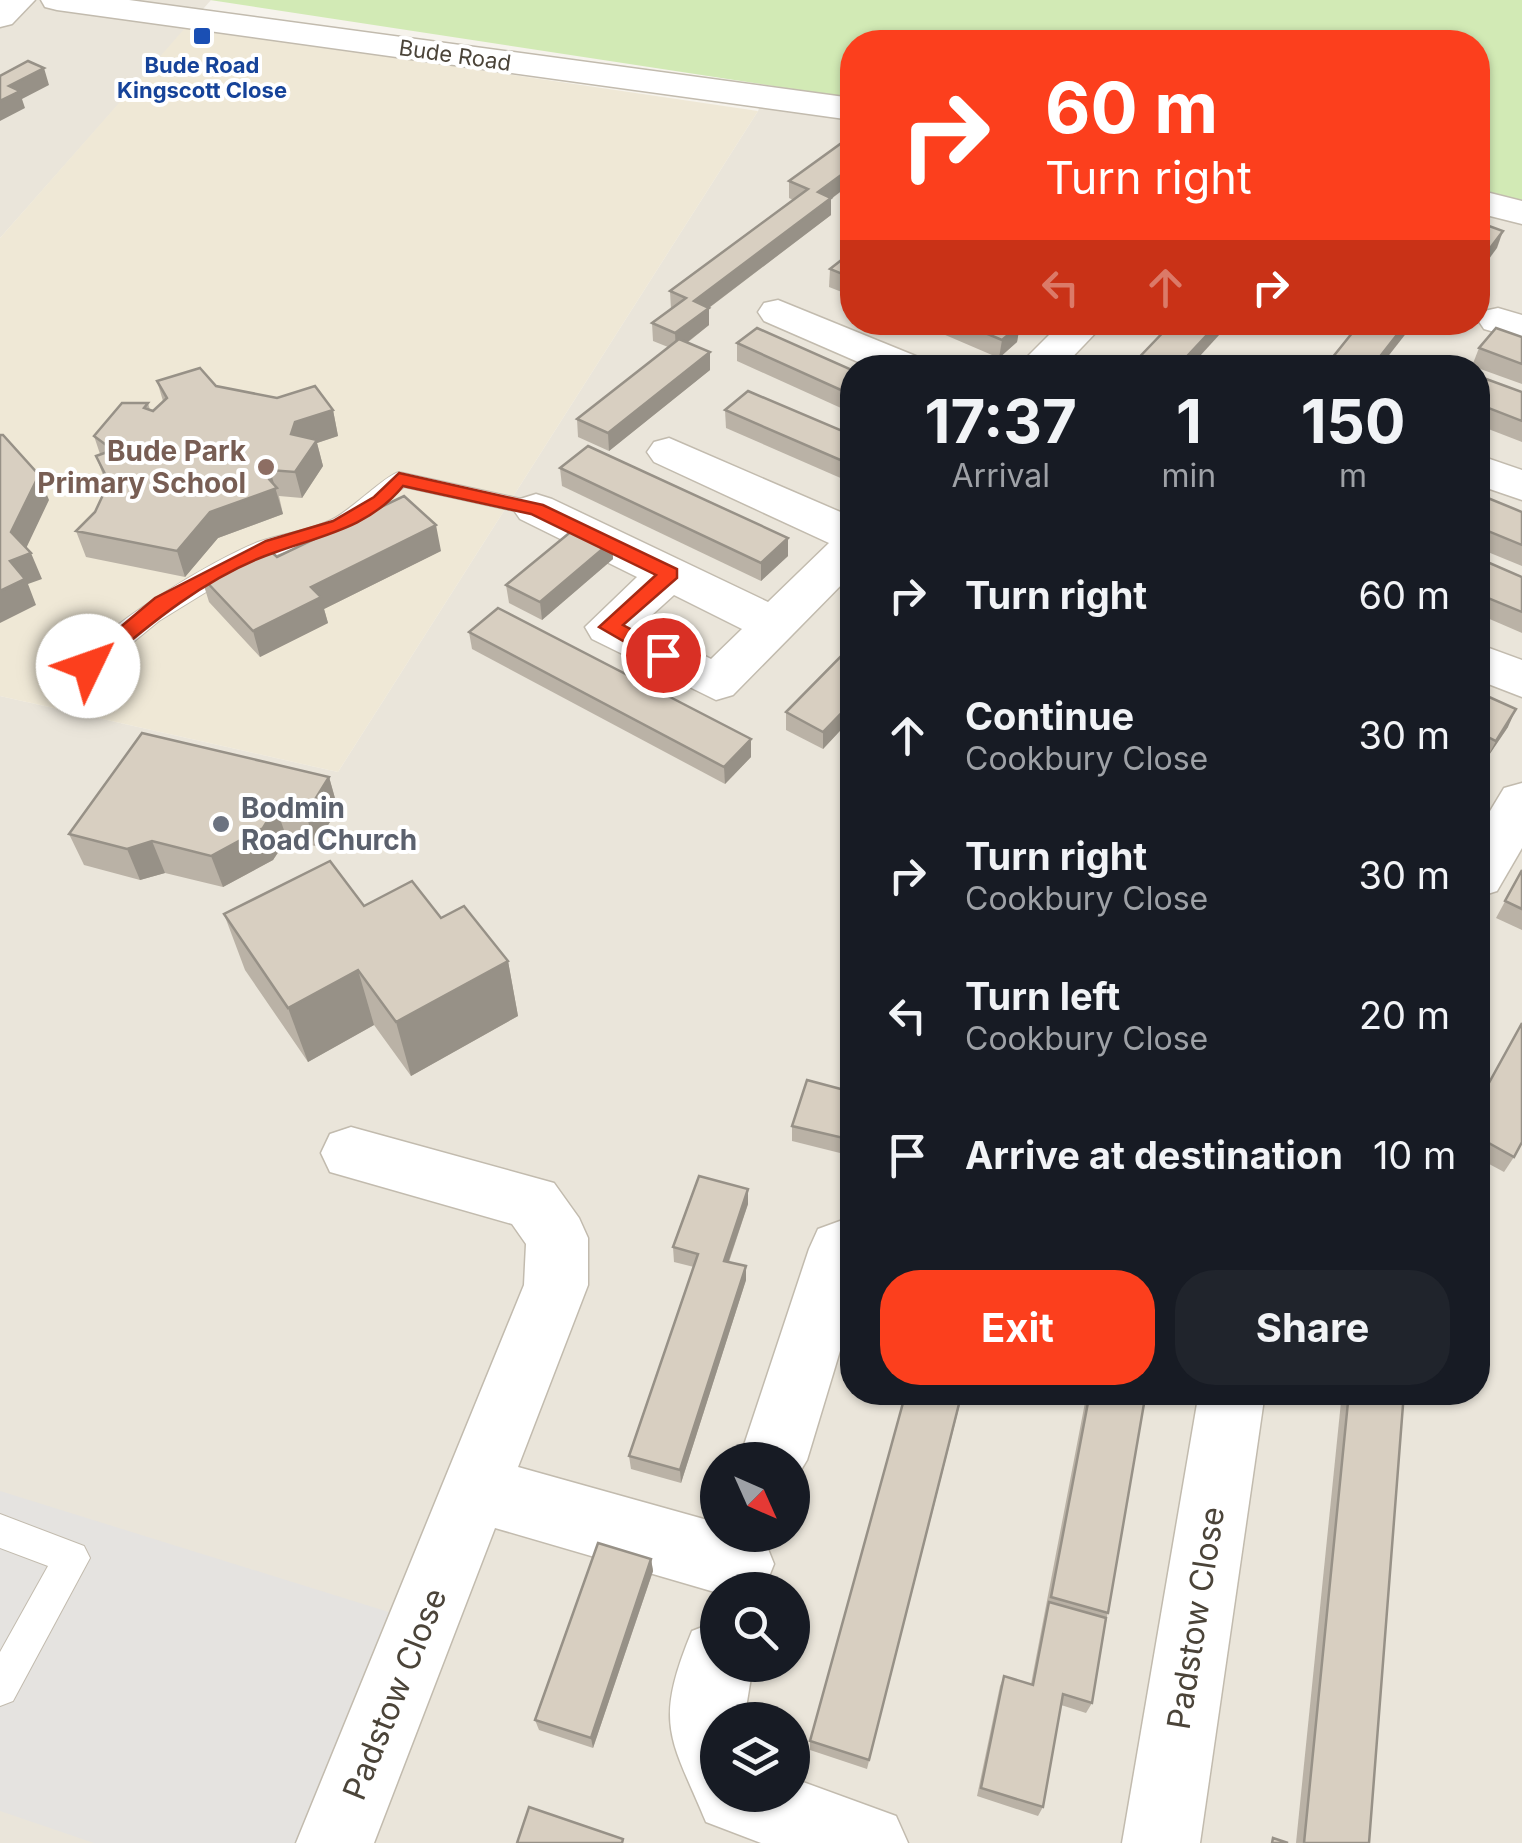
<!DOCTYPE html>
<style>
:root{--surface:#171b24;--page:#20242c;--text:#f1f3f6;--muted:#9ea1a6;--accent:#fc3f1d}
body{margin:0;font-family:Inter,sans-serif;background:var(--page);color:var(--text);height:100vh;display:flex;flex-direction:column;font-size:38px;white-space:nowrap}
*{box-sizing:border-box;margin:0}
p{font-size:32px;color:var(--muted)}
.icon{flex:none;width:55px;height:55px;fill:none;stroke:currentColor;stroke-width:2;stroke-linecap:round;stroke-linejoin:round}
.map{position:relative;flex:1;overflow:hidden}
.sheet{position:absolute;left:840px;top:355px;width:650px;height:1050px;display:flex;flex-direction:column;background:var(--surface);border-radius:40px;box-shadow:0 2px 8px #0004}
.sheet>*{flex:none}
.top-card{position:absolute;left:840px;top:30px;width:650px;height:305px;border-radius:40px;box-shadow:0 2px 8px #0004;background:#fc3f1d;color:#fff;overflow:hidden}
.needle{width:65px;rotate:135deg}
.fabs{position:absolute;left:700px;top:1442px;display:grid;gap:20px}
.fabs a{display:grid;place-items:center;width:110px;height:110px;border-radius:50%;background:var(--surface);box-shadow:0 2px 8px #0004;font-size:50px}
.pin{position:absolute;display:grid;place-items:center;width:85px;height:85px;color:#fff;margin:-42px;border:5px solid #fff;border-radius:50%;box-shadow:0 2px 10px #0007}
.me{position:absolute;width:110px;margin:-55px;rotate:48deg;stroke-linejoin:round;filter:drop-shadow(0 0 8px #0008)}
.turn{display:flex;align-items:center;gap:35px;height:210px;padding:0 40px;font-size:45px}
.turn .icon{width:130px;height:130px;stroke-width:2.5}
.turn b{display:block;font-size:70px;line-height:85px}
.lanes{display:flex;align-items:center;height:95px;padding:0 40px;background:#0003;justify-content:center;gap:50px;direction:ltr}
.lanes .off{opacity:.35}
.eta{display:flex;justify-content:space-evenly;align-items:center;height:170px;text-align:center}
.eta b{font-size:60px;font-weight:700;line-height:70px}
.cta{display:flex;gap:20px;margin-top:auto;padding:20px 40px}
.cta a{flex:1;height:115px;border-radius:40px;background:var(--accent);color:#fff;font-size:40px;font-weight:700;line-height:115px;text-align:center}
.cta a+a{background:var(--page);color:var(--text)}
ul{padding:0;list-style:none}
li{display:flex;align-items:center;gap:30px;height:140px;padding:0 40px}
li div{flex:1}
li b{display:block;font-size:38px}
li em{font-style:normal}
.map>svg:first-child{display:block}
.residential{fill:#eae5da;fill-rule:evenodd}
.education{fill:#efe8d6}
.green{fill:#d2eab5}
.parking{fill:#e5e3e0}
.lines{fill:none;stroke-linecap:round;stroke-linejoin:round}
.lane-casing{stroke:#c2bbae;stroke-width:2}
.street-casing{stroke:#c2bbae;stroke-width:3}
.lane{fill:#fff;fill-rule:evenodd}
.street{fill:#fff;fill-rule:evenodd}
.wall{fill:#bab2a6}
.shaded-wall{fill:#979187}
.building{fill:#d8cfc1;stroke:#979187;stroke-width:2.5}
.route{fill:#fc3f1d;stroke:#a42913;stroke-width:2.5}
.transit-dot{fill:#1a4fb4;stroke:#fff;stroke-width:4}
.education-dot{fill:#8d6e63;stroke:#fff;stroke-width:4}
.worship-dot{fill:#6b7280;stroke:#fff;stroke-width:4}
.labels{text-anchor:middle;stroke-width:8;stroke-linejoin:round;paint-order:stroke}
.far-street-label{font-size:22px;fill:#4b4439;stroke:#fff}
.far-transit-label{font-size:22px;font-weight:bold;fill:#164399;stroke:#fff}
.education-label{font-size:28px;font-weight:bold;fill:#785e54;stroke:#fff;text-anchor:end}
.worship-label{font-size:28px;font-weight:bold;fill:#5b616d;stroke:#fff;text-anchor:start}
.near-street-label{font-size:32px;fill:#4b4439;stroke:#fff}
</style>
<div class="map">
<svg width="1522" height="1843" viewBox="0 0 1522 1843">
<rect width="100%" height="100%" fill="#f6f3ec"/>
<g class="residential">
<polygon points="0,0 211,0 0,238"/>
<path d="M769,86L852,98V322H1478V191L1522,200V1843H0V696L338,772L758,111ZM852,368H1478V1392H852ZM718,1460H792V1535H718ZM718,1590H792V1665H718ZM718,1720H792V1795H718Z"/>
</g>
<polygon class="education" points="186,27 758,111 338,772 0,696 0,238"/>
<polygon class="green" points="210,0 1522,0 1522,200 1478,191 1478,42 852,42 852,98"/>
<polygon class="parking" points="0,1491 395,1614 299,1843 94,1843 0,1811"/>
<g class="lines">
<defs>
<g id="lane">
<path d="M399,472L536,502L547,509L536,516L404,487L361,523L250,565L159,621L97,672H79L76,666C101,626 213,560 258,542C282,533 307,532 331,520C352,510 384,476 399,472Z"/>
<polygon points="0,1514 84,1546 90,1558 13,1701 0,1706 0,1652 48,1566 0,1548"/>
</g>
<g id="street">
<polygon points="0,0 35,0 12,24 0,27"/>
<polygon points="41,0 129,0 852,98 852,120 57,10 45,7"/>
<polygon points="1478,190 1522,201 1522,224 1478,213"/>
<polygon points="778,300 923,359 929,368 872,368 764,321 758,312 764,303"/>
<polygon points="1498,308 1522,315 1522,340 1484,329 1478,320 1484,311"/>
<polygon points="1062,322 1106,322 1062,368 1016,368"/>
<path d="M669,438L852,517V574L733,695L716,700L592,639L585,627L637,577L520,519L513,509L520,499L536,494L552,499L768,602L829,543L654,462L647,452L654,442ZM674,595L742,629L711,659L642,624Z"/>
<polygon points="1478,455 1522,470 1522,500 1478,485"/>
<polygon points="1478,644 1522,660 1522,697 1478,680"/>
<polygon points="1522,783 1522,848 1497,891 1478,897 1478,831 1504,788"/>
<polygon points="351,1127 554,1183 579,1218 588,1238 588,1285 518,1467 718,1523 718,1535 764,1539 774,1564 764,1589 718,1593 495,1528 374,1843 296,1843 524,1285 526,1244 512,1224 330,1172 321,1153 330,1134"/>
<polygon points="840,1221 852,1225 852,1311 807,1460 792,1485 792,1460 739,1460 809,1249 818,1229"/>
<polygon points="1199,1392 1265,1392 1200,1843 1122,1843"/>
<path d="M718,1621V1665H753L744,1720H718V1795H792V1778L896,1816L908,1843H761L706,1822C671,1738 653,1726 692,1631Z"/>
</g>
</defs>
<use href="#lane" class="lane-casing"/>
<use href="#street" class="street-casing"/>
<use href="#lane" class="lane"/>
<use href="#street" class="street"/>
</g>
<g class="wall">
<polygon points="789,181 831,199 831,215 709,308 709,325 687,343 710,352 710,370 609,451 578,437 577,419 668,347 653,341 652,323 671,309 670,291 793,200 789,198"/>
<polygon points="852,256 852,296 829,287 830,269"/>
<polygon points="915,322 1014,322 1020,325 1017,342 999,358"/>
<polygon points="1296,322 1317,322 1312,328"/>
<polygon points="1522,337 1522,384 1472,366 1479,348"/>
<polygon points="737,343 852,370 852,413 737,361"/>
<polygon points="1478,376 1522,392 1522,442 1478,425"/>
<polygon points="157,381 216,386 333,410 338,436 317,443 323,466 302,498 279,496 283,514 218,538 185,577 86,557 76,531 95,512 107,486 96,456 100,454 94,436 148,403 150,410 153,411 163,401"/>
<polygon points="725,410 852,435 852,483 726,428"/>
<polygon points="560,468 788,538 788,556 761,581 562,486"/>
<polygon points="1478,494 1522,512 1522,566 1478,548"/>
<polygon points="612,541 613,559 542,620 509,603 506,585"/>
<polygon points="441,551 324,609 328,623 260,657 209,602 201,576 277,557"/>
<polygon points="1478,558 1522,577 1522,633 1478,614"/>
<polygon points="469,632 751,757 725,784 472,649"/>
<polygon points="852,645 852,718 823,749 786,730 786,712"/>
<polygon points="1478,692 1508,727 1487,758 1478,753"/>
<polygon points="329,777 338,809 315,846 287,839 273,860 223,887 165,873 140,880 84,865 69,834"/>
<polygon points="1522,870 1522,930 1496,918"/>
<polygon points="364,906 441,918 508,961 518,1016 411,1076 374,1025 308,1062 245,970 224,914"/>
<polygon points="1478,1086 1514,1157 1504,1172 1478,1158"/>
<polygon points="852,1092 852,1156 792,1141 792,1126"/>
<polygon points="748,1189 748,1204 729,1262 746,1280 681,1483 631,1469 629,1456 694,1267 674,1262 673,1247"/>
<polygon points="963,1392 867,1769 810,1750 810,1741"/>
<polygon points="1087,1392 1146,1392 1092,1703 1086,1713 1061,1705 1043,1807 1038,1816 977,1796 1000,1686 1004,1676 1031,1684"/>
<polygon points="1342,1392 1404,1392 1369,1843 1296,1843"/>
<polygon points="651,1559 653,1571 593,1748 539,1730 535,1720"/>
</g>
<g class="shaded-wall">
<polygon points="44,68 49,85 22,99 25,108 0,121 0,101 9,86"/>
<polygon points="852,167 852,183 831,199 831,215 694,319 694,301 818,192"/>
<polygon points="1503,231 1497,248 1478,274 1478,264"/>
<polygon points="709,308 709,325 676,351 675,333"/>
<polygon points="1219,322 1231,322 1189,368 1176,368"/>
<polygon points="1407,322 1415,322 1379,368 1371,368"/>
<polygon points="1020,325 1017,342 999,358 1002,340"/>
<polygon points="710,352 710,370 609,451 608,433"/>
<polygon points="333,410 338,436 317,443 323,466 302,498 295,472 291,434 295,422"/>
<polygon points="270,470 283,514 218,538 185,577 177,551 210,512 269,479"/>
<polygon points="39,475 49,500 22,557 31,553 42,579 28,584 36,605 0,623 0,591 10,561 11,532"/>
<polygon points="436,525 441,551 324,609 328,623 260,657 253,631 311,587"/>
<polygon points="788,538 788,556 761,581 761,563"/>
<polygon points="612,541 613,559 542,620 540,602"/>
<polygon points="852,702 852,718 823,749 823,732"/>
<polygon points="1516,709 1508,727 1487,758 1496,741"/>
<polygon points="751,739 751,757 725,784 724,767"/>
<polygon points="329,777 338,809 315,846 306,814"/>
<polygon points="276,807 287,839 273,860 223,887 211,856"/>
<polygon points="152,841 165,873 140,880 127,849"/>
<polygon points="508,961 518,1016 411,1076 396,1022"/>
<polygon points="358,970 374,1025 308,1062 288,1008"/>
<polygon points="748,1189 748,1204 724,1275 724,1261"/>
<polygon points="746,1266 746,1280 681,1483 680,1470"/>
<polygon points="651,1559 653,1571 593,1748 591,1738"/>
</g>
<g class="building">
<polygon points="28,61 44,68 9,86 20,91 0,101 0,76"/>
<polygon points="843,142 852,145 852,167 818,192 831,198 694,301 709,308 675,333 652,323 686,298 670,291 808,189 789,181"/>
<polygon points="1478,222 1503,231 1478,264"/>
<polygon points="849,254 852,256 852,278 830,269"/>
<polygon points="959,322 1014,322 1020,325 1002,340"/>
<polygon points="1173,322 1219,322 1176,368 1129,368"/>
<polygon points="1361,322 1407,322 1371,368 1324,368"/>
<polygon points="757,328 852,370 852,395 737,343"/>
<polygon points="1496,328 1522,337 1522,364 1479,348"/>
<polygon points="679,339 710,352 608,433 577,419"/>
<polygon points="200,368 216,386 277,398 315,386 333,410 295,422 291,434 317,440 295,472 270,470 269,479 277,488 210,512 177,551 76,531 95,512 109,482 96,456 113,450 94,436 122,403 148,403 144,408 153,411 167,398 157,381"/>
<polygon points="1478,376 1522,392 1522,421 1478,404"/>
<polygon points="748,391 852,435 852,465 725,410"/>
<polygon points="0,435 3,435 39,475 11,532 31,553 10,561 25,579 0,591"/>
<polygon points="588,446 788,538 761,563 560,468"/>
<polygon points="1478,494 1522,512 1522,545 1478,527"/>
<polygon points="404,496 436,525 311,587 321,597 253,631 201,576 265,546 277,557"/>
<polygon points="579,525 612,541 540,602 506,585"/>
<polygon points="1478,558 1522,577 1522,612 1478,594"/>
<polygon points="498,608 751,739 724,767 469,632"/>
<polygon points="852,645 852,702 823,732 786,712"/>
<polygon points="1478,692 1516,709 1496,741 1478,732"/>
<polygon points="142,733 329,777 306,814 276,807 263,828 211,856 152,841 127,849 69,834"/>
<polygon points="330,861 364,906 412,881 441,918 464,906 508,961 396,1022 358,970 288,1008 224,914"/>
<polygon points="1522,870 1522,909 1505,901"/>
<polygon points="1522,1023 1522,1142 1514,1157 1478,1137 1478,1086 1485,1090"/>
<polygon points="807,1080 852,1092 852,1140 792,1126"/>
<polygon points="699,1176 748,1189 724,1261 746,1266 680,1470 629,1456 698,1254 673,1247"/>
<polygon points="906,1392 962,1392 869,1760 810,1741"/>
<polygon points="1090,1392 1146,1392 1108,1613 1051,1597"/>
<polygon points="1349,1392 1404,1392 1369,1843 1304,1843"/>
<polygon points="598,1543 651,1559 591,1738 535,1720"/>
<polygon points="1049,1602 1106,1618 1092,1703 1063,1694 1043,1807 981,1788 1004,1676 1033,1685"/>
<polygon points="529,1807 623,1839 622,1843 517,1843"/>
<polygon points="1273,1838 1288,1843 1272,1843"/>
</g>
<path class="route" d="M399,473L543,505L677,569V578L623,625L670,650V660H656L599,627L656,575L531,514L403,486C370,527 323,535 276,552C208,575 148,625 95,671H81V660L155,598L266,541L333,521L374,497Z"/>
<rect class="transit-dot" x="192" y="26" width="20" height="20" rx="5"/>
<circle class="education-dot" cx="266" cy="467" r="10"/>
<circle class="worship-dot" cx="221" cy="824" r="10"/>
<g class="labels">
<g class="far-street-label">
<text transform="translate(455 55) rotate(8)" y="8">Bude Road</text>
</g>
<g class="far-transit-label">
<text x="202" y="73">Bude Road<tspan x="202" dy="25">Kingscott Close</tspan></text>
</g>
<g class="education-label">
<text x="246" y="461">Bude Park<tspan x="246" dy="32">Primary School</tspan></text>
</g>
<g class="worship-label">
<text x="241" y="818">Bodmin<tspan x="241" dy="32">Road Church</tspan></text>
</g>
<g class="near-street-label">
<text transform="translate(1196 1618) rotate(-81)" y="11">Padstow Close</text>
<text transform="translate(395 1694) rotate(-68)" y="11">Padstow Close</text>
</g>
</g>
</svg>
<div class="fabs">
<a><svg class="needle" viewBox="-14 -14 28 28"><path d="M0-13l5 13h-10z" fill="#e53935"/><path d="M0 13l5-13h-10z" fill="#9ea1a6"/></svg></a>
<a><svg class="icon" aria-label="search" viewBox="0 0 24 24"><circle cx="10" cy="10" r="6"/><path d="M15 15l6 6"/></svg></a>
<a><svg class="icon" aria-label="layers" viewBox="0 0 24 24"><path d="M12 4l9 5-9 5-9-5zM3 14l9 5 9-5"/></svg></a>
</div>
<div class="pin" style="left:663px;top:655px;background:#d93025"><svg class="icon" aria-label="arrive" viewBox="0 0 24 24"><path d="M6 21V4h12l-3 4 3 4H6"/></svg></div>
<svg class="me" style="left:88px;top:666px" viewBox="-20 -20 40 40"><circle r="19" fill="#fff"/><path d="M0-13L10 11 0 6-10 11z" fill="#fc3f1d"/></svg>
<div class="top-card">
<div class="turn"><svg class="icon" aria-label="right" viewBox="0 0 24 24"><path d="M7 20v-9h11M14 6l5 5-5 5"/></svg><div><b>60 m</b>Turn right</div></div>
<div class="lanes"><svg class="icon off" aria-label="left" viewBox="0 0 24 24"><path d="M17 20v-9H6M10 6l-5 5 5 5"/></svg><svg class="icon off" aria-label="ahead" viewBox="0 0 24 24"><path d="M12 20V5M6 11l6-6 6 6"/></svg><svg class="icon" aria-label="right" viewBox="0 0 24 24"><path d="M7 20v-9h11M14 6l5 5-5 5"/></svg></div>
</div>
<section class="sheet">
<div class="eta">
<div><b>17:37</b><p>Arrival</p></div>
<div><b>1</b><p>min</p></div>
<div><b>150</b><p>m</p></div>
</div>
<ul>
<li><svg class="icon" aria-label="right" viewBox="0 0 24 24"><path d="M7 20v-9h11M14 6l5 5-5 5"/></svg><div><b>Turn right</b></div><em>60 m</em></li>
<li><svg class="icon" aria-label="ahead" viewBox="0 0 24 24"><path d="M12 20V5M6 11l6-6 6 6"/></svg><div><b>Continue</b><p>Cookbury Close</p></div><em>30 m</em></li>
<li><svg class="icon" aria-label="right" viewBox="0 0 24 24"><path d="M7 20v-9h11M14 6l5 5-5 5"/></svg><div><b>Turn right</b><p>Cookbury Close</p></div><em>30 m</em></li>
<li><svg class="icon" aria-label="left" viewBox="0 0 24 24"><path d="M17 20v-9H6M10 6l-5 5 5 5"/></svg><div><b>Turn left</b><p>Cookbury Close</p></div><em>20 m</em></li>
<li><svg class="icon" aria-label="arrive" viewBox="0 0 24 24"><path d="M6 21V4h12l-3 4 3 4H6"/></svg><div><b>Arrive at destination</b></div><em>10 m</em></li>
</ul>
<div class="cta"><a>Exit</a><a>Share</a></div>
</section>
</div>
